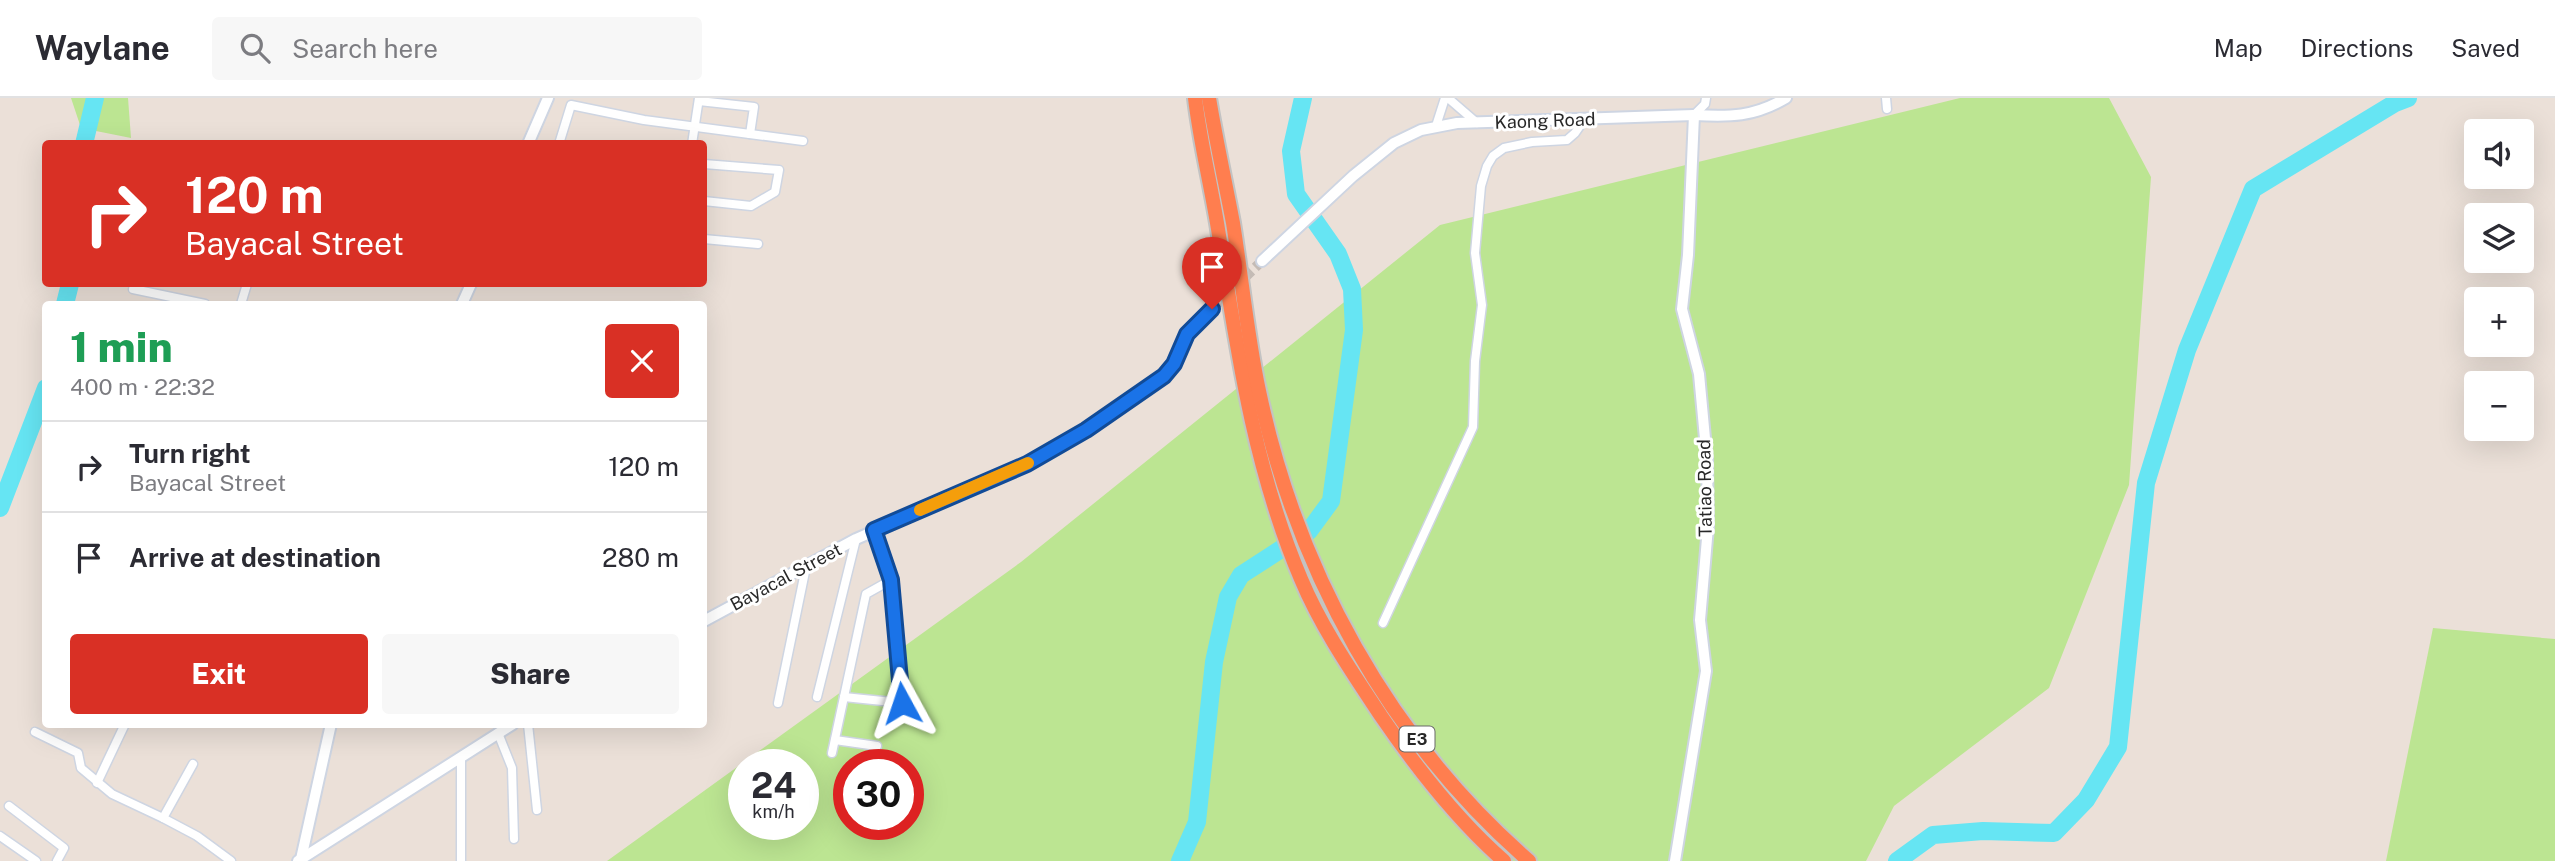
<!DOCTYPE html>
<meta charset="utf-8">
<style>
:root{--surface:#fff;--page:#f7f7f7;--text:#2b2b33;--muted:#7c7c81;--line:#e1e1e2;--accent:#d93025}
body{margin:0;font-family:"Public Sans",sans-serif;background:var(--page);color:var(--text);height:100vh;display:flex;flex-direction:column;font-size:26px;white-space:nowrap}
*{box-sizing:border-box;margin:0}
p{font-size:23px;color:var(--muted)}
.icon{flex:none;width:38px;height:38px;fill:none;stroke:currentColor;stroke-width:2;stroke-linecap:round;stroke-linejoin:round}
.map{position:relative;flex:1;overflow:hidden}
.details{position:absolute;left:42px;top:203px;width:665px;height:427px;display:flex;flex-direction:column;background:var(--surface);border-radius:7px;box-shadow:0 7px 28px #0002}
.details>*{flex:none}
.banner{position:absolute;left:42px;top:42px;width:665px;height:147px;border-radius:7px;box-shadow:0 7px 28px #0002;background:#d93025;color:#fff;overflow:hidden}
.controls{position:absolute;left:2464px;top:21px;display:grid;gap:14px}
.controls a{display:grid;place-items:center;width:70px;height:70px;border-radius:7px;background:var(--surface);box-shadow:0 7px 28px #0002;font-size:35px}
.speed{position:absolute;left:728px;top:651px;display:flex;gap:14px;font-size:35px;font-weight:700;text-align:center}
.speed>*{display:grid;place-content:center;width:91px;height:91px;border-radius:50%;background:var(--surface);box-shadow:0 7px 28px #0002;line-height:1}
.speed small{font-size:18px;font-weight:400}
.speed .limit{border:10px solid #d22;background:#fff;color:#111}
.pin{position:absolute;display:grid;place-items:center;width:60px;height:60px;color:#fff;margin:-72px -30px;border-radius:50% 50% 50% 0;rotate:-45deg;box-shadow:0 0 7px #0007}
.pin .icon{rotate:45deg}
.me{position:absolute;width:77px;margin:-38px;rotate:355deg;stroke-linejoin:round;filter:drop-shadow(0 0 5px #0008)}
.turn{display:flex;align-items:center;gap:24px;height:147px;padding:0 28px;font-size:32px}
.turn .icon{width:91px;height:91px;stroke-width:2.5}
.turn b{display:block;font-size:49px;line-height:60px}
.round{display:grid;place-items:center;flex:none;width:74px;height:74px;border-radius:7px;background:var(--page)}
.summary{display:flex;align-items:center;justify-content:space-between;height:119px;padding:0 28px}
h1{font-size:42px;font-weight:800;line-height:52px;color:#1e9e55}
.primary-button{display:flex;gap:14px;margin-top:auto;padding:14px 28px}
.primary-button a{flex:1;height:80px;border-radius:7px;background:var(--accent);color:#fff;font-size:28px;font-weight:800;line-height:80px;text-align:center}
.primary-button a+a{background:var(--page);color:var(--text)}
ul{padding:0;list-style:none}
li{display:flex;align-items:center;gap:21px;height:91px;padding:0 28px;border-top:2px solid var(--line)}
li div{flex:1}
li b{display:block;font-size:26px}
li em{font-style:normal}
header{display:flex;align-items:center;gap:42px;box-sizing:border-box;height:98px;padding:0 35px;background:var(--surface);border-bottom:2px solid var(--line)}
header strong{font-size:33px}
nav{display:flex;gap:38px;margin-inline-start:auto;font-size:24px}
.search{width:490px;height:63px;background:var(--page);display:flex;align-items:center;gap:18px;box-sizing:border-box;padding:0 24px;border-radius:7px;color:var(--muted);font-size:26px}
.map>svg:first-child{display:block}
.green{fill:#bce592;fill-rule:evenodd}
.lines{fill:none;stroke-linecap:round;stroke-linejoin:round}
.river{stroke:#66e5f3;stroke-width:18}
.secondary-tunnel{stroke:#c4bbb5;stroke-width:10;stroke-dasharray:10 5;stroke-linecap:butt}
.street-casing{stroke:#ced5e2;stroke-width:11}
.secondary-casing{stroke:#ced5e2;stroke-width:14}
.highway-casing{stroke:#c3c3c3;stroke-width:18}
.street{stroke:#fff;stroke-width:8}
.secondary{stroke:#fff;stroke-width:10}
.highway{stroke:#ff7e4f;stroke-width:14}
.route-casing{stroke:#114b97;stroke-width:18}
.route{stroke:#1a73e8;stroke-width:12}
.slow{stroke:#f59e0b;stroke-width:12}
.labels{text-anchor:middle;stroke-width:6;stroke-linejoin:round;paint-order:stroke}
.shield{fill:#fff;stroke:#686868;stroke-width:2}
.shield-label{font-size:16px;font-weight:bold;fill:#282828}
.street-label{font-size:18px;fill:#282828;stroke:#fff}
</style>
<header>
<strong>Waylane</strong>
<div class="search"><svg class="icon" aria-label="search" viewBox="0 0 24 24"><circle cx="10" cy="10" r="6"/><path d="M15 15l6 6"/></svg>Search here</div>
<nav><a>Map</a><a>Directions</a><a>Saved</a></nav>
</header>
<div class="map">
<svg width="2555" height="763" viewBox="0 0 2555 763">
<rect width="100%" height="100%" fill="#ebe0d8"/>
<g class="green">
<polygon points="71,0 128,0 131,40 81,30"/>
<path d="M1960,0H2109L2151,79L2129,387L2049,590L1894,708L1866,763H607L1021,464L1440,127ZM744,667H803V726H744ZM849,667H908V726H849Z"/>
<polygon points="2433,530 2555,541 2555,763 2386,763"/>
</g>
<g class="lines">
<g class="river">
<polyline points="84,46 95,0"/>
<polyline points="65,206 70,186"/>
<polyline points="0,410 46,290"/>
<polyline points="1180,763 1197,724 1214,564 1228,499 1241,477 1309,433 1331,403 1354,232 1352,191 1338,156 1296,96 1291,53 1303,0"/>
<polyline points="1897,763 1933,737 1983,733 2054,735 2086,702 2118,649 2146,385 2187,252 2253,91 2395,5 2408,0"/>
</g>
<polyline class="secondary-tunnel" points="1212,211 1262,163"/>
<defs>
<g id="street">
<polyline points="1448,0 1477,25"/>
<polyline points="1886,0 1887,11"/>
<polyline points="699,3 754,9 750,36"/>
<polyline points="1694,17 1705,6 1706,0"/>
<polyline points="1436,28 1445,0"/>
<polyline points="559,46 571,7 644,22 803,43"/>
<polyline points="692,46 699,0"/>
<polyline points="704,66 779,72 775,94 751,108 704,103"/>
<polyline points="704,141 758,146"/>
<polyline points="133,191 205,206"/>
<polyline points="241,206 247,186"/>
<polyline points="1383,525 1473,329 1475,263 1482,207 1475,155 1481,88 1487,68 1493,58 1504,50 1532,44 1567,42 1575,35 1584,22"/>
<polyline points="817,599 856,441"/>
<polyline points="844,599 902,605 891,482"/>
<polyline points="778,605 806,469"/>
<polyline points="528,626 537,712"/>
<polyline points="35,634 78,655 81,670 112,696 163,720 197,738 231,763"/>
<polyline points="498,635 512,670 514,741"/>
<polyline points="835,642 877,648"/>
<polyline points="832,655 866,496 891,482 874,432"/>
<polyline points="461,660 461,763"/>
<polyline points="97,685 125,626"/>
<polyline points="9,708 64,750 57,763"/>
<polyline points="163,720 193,666"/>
<polyline points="0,738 36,763"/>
</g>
<g id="secondary">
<polyline points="528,46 548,0"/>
<path d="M1262,163L1353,78L1394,45L1421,32L1457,25L1694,17C1730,19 1754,19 1786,0"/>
<polyline points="462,206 471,186"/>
<polyline points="704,523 856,441 1027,366 1086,332 1164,278 1174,266 1187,236 1212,211"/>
<polyline points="301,761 331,626"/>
<polyline points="298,763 513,626"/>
<polyline points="1675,763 1706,573 1700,522 1708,429 1707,362 1699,276 1682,211 1688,157 1694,17"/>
</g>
<g id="highway">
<path d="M1195,0C1200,44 1211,87 1218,131C1237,250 1253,368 1301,481C1321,529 1352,574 1381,618C1416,669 1457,722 1504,763"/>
<path d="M1209,0C1216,42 1225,83 1233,125C1242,181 1247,237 1259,293C1297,473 1389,641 1529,763"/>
</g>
</defs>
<use href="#street" class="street-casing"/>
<use href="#secondary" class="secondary-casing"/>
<use href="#highway" class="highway-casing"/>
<use href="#street" class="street"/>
<use href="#secondary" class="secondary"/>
<use href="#highway" class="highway"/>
</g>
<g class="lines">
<defs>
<polyline id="route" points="902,605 891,482 874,432 1027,366 1086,332 1164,278 1174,266 1187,236 1212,211"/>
</defs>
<use href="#route" class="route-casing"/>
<use href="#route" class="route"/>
<polyline class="slow" points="920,412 1028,365"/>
</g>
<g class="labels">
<rect class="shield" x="1399.5" y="628.5" width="35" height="25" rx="5"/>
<g class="shield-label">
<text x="1417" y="647">E3</text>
</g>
<g class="street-label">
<text transform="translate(1545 23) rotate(-2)" y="6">Kaong Road</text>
<text transform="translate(1705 390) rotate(-91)" y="6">Tatiao Road</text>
<text transform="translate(786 479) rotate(-28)" y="6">Bayacal Street</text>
</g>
</g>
</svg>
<div class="controls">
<a><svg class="icon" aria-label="sound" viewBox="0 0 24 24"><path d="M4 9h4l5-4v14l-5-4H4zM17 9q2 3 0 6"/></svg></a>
<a><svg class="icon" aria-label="layers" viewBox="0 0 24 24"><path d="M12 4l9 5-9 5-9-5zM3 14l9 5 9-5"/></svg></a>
<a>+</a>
<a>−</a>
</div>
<div class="speed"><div>24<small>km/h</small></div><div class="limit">30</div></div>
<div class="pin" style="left:1212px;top:211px;background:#d93025"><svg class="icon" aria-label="arrive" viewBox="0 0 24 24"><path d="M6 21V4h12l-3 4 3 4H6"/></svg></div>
<svg class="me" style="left:902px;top:605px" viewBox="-20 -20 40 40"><path d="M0-17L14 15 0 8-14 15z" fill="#1a73e8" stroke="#fff" stroke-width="4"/></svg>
<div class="banner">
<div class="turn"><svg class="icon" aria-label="right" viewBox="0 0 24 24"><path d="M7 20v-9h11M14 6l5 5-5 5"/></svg><div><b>120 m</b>Bayacal Street</div></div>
</div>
<section class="details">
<div class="summary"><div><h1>1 min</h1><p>400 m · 22:32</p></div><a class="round" style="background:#d93025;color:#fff"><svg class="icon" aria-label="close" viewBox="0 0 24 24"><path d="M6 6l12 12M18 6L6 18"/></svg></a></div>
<ul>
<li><svg class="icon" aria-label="right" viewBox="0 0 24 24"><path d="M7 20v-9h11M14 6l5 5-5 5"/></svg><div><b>Turn right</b><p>Bayacal Street</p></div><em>120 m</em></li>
<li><svg class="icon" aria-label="arrive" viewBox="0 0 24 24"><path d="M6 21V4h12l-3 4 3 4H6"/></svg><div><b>Arrive at destination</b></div><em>280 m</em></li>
</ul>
<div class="primary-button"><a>Exit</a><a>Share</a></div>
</section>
</div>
